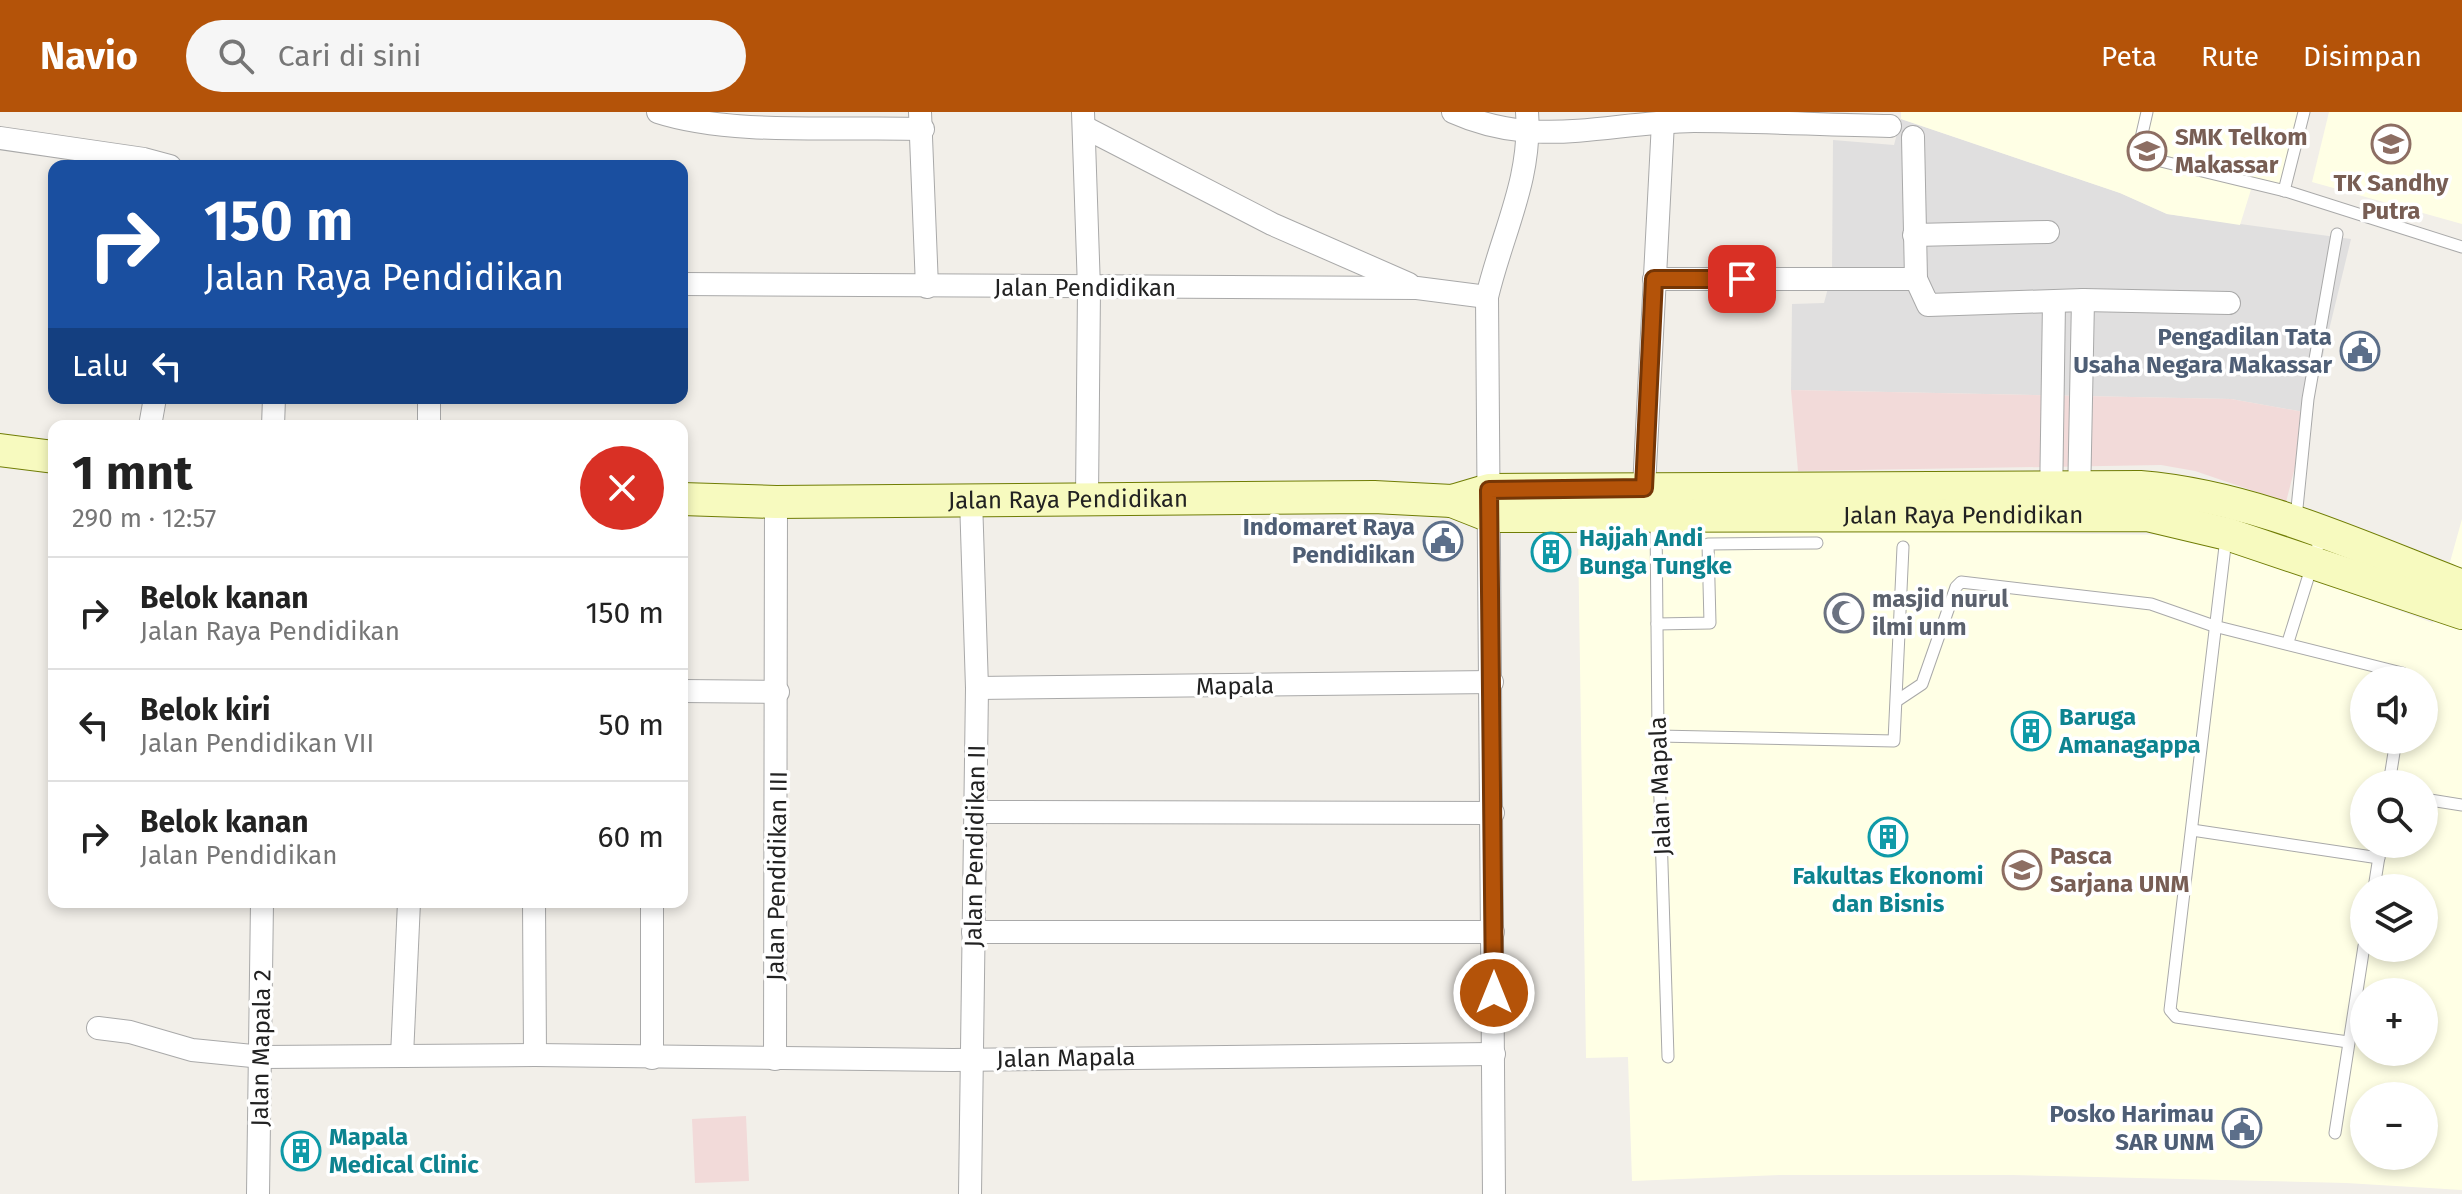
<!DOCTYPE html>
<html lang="id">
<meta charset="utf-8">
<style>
:root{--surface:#fff;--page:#f6f6f6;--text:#222;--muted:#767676;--line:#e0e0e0;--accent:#b45309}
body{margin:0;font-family:"Fira Sans",sans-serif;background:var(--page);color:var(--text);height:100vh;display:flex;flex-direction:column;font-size:30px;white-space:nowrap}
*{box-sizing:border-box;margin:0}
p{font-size:26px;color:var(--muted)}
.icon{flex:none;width:44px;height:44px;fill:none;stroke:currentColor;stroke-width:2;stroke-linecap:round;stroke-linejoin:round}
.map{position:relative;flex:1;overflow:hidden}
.side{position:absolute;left:48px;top:308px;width:640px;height:488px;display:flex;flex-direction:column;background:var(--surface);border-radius:16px;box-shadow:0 4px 12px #0003}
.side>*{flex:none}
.top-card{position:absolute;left:48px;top:48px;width:640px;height:244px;border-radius:16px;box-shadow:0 4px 12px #0003;background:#1a4fa0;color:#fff;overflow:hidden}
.fabs{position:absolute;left:2350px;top:554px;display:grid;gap:16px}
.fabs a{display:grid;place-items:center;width:88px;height:88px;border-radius:50%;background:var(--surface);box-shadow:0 4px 12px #0003;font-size:40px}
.pin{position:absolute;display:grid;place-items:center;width:68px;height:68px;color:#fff;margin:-34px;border-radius:16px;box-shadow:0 4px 12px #0006}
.me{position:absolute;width:88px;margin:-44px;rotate:0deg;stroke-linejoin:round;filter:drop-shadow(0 0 6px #0008)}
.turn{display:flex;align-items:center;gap:28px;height:168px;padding:0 24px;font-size:36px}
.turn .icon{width:104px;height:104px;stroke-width:2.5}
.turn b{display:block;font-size:56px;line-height:68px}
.then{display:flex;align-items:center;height:76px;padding:0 24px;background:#0003;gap:16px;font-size:30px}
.round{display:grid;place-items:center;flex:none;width:84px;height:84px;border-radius:42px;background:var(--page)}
.headline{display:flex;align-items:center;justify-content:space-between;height:136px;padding:0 24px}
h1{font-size:48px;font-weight:700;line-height:60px}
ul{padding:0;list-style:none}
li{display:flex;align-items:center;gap:24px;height:112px;padding:0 24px;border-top:2px solid var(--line)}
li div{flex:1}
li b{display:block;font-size:30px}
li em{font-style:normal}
header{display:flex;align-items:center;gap:48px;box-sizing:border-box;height:112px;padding:0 40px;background:var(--accent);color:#fff}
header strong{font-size:38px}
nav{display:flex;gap:44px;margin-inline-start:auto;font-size:28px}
.search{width:560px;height:72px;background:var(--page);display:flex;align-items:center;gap:20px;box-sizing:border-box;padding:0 28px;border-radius:44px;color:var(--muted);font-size:30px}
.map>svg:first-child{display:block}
.residential{fill:#e0dfdf}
.commercial{fill:#f2dad9}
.education{fill:#ffffe5;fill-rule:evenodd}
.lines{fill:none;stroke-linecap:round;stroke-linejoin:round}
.lane-casing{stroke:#a9a9a9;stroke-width:13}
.street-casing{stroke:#a9a9a9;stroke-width:24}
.secondary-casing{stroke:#707d05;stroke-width:34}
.lane{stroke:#fff;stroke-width:11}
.street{stroke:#fff;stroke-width:22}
.secondary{stroke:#f7fabf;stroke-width:32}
.route-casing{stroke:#753606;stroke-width:20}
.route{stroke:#b45309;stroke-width:14}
.labels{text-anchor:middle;stroke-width:7;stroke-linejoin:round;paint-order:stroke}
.education-label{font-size:24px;font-weight:bold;fill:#785e54;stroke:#fff;text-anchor:start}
.street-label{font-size:24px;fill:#222;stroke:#fff}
.service-label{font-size:24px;font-weight:bold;fill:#4e5e75;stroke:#fff;text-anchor:end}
.culture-label{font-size:24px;font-weight:bold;fill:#0d838f;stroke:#fff;text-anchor:start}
.worship-label{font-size:24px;font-weight:bold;fill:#5b616d;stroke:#fff;text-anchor:start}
</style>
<header>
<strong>Navio</strong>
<div class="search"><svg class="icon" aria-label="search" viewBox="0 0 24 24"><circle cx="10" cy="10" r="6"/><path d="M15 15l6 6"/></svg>Cari di sini</div>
<nav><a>Peta</a><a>Rute</a><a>Disimpan</a></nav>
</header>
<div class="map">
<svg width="2462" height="1082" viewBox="0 0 2462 1082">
<rect width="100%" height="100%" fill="#f2efe9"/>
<polygon class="residential" points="1901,7 2120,81 2167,102 2351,127 2309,301 2231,287 1791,278 1792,192 1824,191 1832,161 1833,28 1894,33"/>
<g class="commercial">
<polygon points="1791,278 2231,287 2309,301 2286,390 2195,359 2161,353 1798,359"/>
<polygon points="746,1004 749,1069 695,1071 692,1007"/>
</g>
<g class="education">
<polygon points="1901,0 2310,0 2285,75 2253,71 2240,113 2167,102 2120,81 1901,7"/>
<polygon points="2329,0 2462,0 2462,112 2312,70"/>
<path d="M2462,407V1078L2346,1071L2012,1063H1781L1632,1069L1628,945L1586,946L1578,423L1745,418L2181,423L2206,428L2433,511ZM2364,568H2424V628H2364ZM2364,672H2424V732H2364ZM2364,776H2424V836H2364ZM2364,880H2424V940H2364ZM2364,984H2424V1044H2364Z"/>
</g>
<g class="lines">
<defs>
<g id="lane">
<polyline points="2147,0 2139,35 2144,45 2289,80 2462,135"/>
<polyline points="2284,79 2304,0"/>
<polyline points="1656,406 1658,624 1668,945"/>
<polyline points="2296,406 2308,287 2337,122"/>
<polyline points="2226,426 2170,898 2176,905 2348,930"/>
<polyline points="1657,512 1710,511 1708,432 1817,431"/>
<polyline points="2288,530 2322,421"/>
<polyline points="1898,588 1922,572 1956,475 1961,470 2151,492 2214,514 2402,561 2406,568"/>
<polyline points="1658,624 1894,629 1903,435"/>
<polyline points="2389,672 2396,628"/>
<polyline points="2424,687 2462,693"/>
<polyline points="2192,718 2379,746"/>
<polyline points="2374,776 2381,732"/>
<polyline points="2335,1021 2364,834"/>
</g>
<g id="street">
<path d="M658,0C732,24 843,14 923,17"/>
<polyline points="920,0 927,175"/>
<polyline points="1083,0 1089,177 1087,385"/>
<path d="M1453,0C1537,38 1607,10 1694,9C1760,9 1825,13 1890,14"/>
<polyline points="1084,15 1272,112 1409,172"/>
<polyline points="1913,25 1916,167 1928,193 2083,188 2229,191"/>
<polyline points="0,26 144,47 170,54"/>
<polyline points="1914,123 2048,120"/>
<polyline points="1654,167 1916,167"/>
<polyline points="682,172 1417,176 1487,185"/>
<polyline points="429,286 429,314"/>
<polyline points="150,314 155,286"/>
<polyline points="273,314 274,286"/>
<polyline points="1644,376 1663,10"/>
<polyline points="2079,387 2083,188"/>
<polyline points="2051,390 2054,190"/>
<polyline points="977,576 1492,570"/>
<polyline points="682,579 778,580"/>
<polyline points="975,700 1493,701"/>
<polyline points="534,790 535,943"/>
<polyline points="652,790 652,946"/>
<polyline points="973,820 1493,820"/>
<polyline points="98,916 130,920 192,938 262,945 535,943 953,948 1494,942"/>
<polyline points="402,944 409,790"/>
<polyline points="775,947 776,390"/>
<polyline points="258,1082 262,790"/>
<polyline points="970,1082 977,576 971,387"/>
<path d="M1494,1082L1487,185C1502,121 1532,67 1527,0"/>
</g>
<g id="secondary">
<polyline points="0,338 54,345"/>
<path id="s1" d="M682,387L776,390L1374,385L1452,389L1489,378L2140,375C2252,384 2358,434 2462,474"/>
<path id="s2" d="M1452,389L1490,404L2147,403L2227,422L2462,501"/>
</g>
</defs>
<use href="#lane" class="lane-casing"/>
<use href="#street" class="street-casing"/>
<use href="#secondary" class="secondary-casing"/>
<use href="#lane" class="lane"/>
<use href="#street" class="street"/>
<use href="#secondary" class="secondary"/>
</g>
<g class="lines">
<defs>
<polyline id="route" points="1494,881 1489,378 1644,376 1654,167 1742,167"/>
</defs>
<use href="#route" class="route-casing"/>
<use href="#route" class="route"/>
</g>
<defs>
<symbol id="school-ring" viewBox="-11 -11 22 22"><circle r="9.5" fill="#fff" stroke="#8d6e63" stroke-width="1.5"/><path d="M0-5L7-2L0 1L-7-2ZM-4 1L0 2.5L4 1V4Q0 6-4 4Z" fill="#8d6e63"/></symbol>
<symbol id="civic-ring" viewBox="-11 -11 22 22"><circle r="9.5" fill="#fff" stroke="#5c6f8a" stroke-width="1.5"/><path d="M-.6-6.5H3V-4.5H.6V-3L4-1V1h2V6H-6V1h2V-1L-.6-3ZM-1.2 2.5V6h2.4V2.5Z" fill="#5c6f8a"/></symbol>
<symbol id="building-ring" viewBox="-11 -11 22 22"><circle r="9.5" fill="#fff" stroke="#0f9aa8" stroke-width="1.5"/><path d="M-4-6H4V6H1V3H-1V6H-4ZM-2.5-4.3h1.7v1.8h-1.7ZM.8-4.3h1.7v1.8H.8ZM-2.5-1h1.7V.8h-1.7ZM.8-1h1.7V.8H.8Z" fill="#0f9aa8"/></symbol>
<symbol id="mosque-ring" viewBox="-11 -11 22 22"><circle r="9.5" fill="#fff" stroke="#6b7280" stroke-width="1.5"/><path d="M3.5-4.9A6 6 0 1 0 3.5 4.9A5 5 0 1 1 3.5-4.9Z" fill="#6b7280"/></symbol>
<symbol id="university-ring" viewBox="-11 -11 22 22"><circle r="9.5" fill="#fff" stroke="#8d6e63" stroke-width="1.5"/><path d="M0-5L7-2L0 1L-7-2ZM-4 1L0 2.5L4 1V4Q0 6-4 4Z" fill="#8d6e63"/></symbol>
</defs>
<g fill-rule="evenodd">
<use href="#school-ring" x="2369" y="10" width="44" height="44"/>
<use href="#school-ring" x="2125" y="17" width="44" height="44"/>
<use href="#civic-ring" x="2338" y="217" width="44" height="44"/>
<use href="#civic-ring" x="1421" y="407" width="44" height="44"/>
<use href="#building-ring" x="1529" y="418" width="44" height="44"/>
<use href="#mosque-ring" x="1822" y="479" width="44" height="44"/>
<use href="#building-ring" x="2009" y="597" width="44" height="44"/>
<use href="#building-ring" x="1866" y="703" width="44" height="44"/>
<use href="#university-ring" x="2000" y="736" width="44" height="44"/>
<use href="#civic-ring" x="2220" y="994" width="44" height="44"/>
<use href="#building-ring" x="279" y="1017" width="44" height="44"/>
</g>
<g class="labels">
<g class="education-label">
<text x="2175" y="33">SMK Telkom<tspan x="2175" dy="28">Makassar</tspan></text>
<text x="2391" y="79" text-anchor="middle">TK Sandhy<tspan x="2391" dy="28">Putra</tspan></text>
<text x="2050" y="752">Pasca<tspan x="2050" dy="28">Sarjana UNM</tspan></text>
</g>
<g class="street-label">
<text x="1085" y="184">Jalan Pendidikan</text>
<text dy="8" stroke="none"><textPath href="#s1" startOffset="386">Jalan Raya Pendidikan</textPath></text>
<text dy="8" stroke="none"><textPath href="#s2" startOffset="514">Jalan Raya Pendidikan</textPath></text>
<text transform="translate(1235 574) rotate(-1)" y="8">Mapala</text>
<text transform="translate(1660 674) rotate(-92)" y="8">Jalan Mapala</text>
<text transform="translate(975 734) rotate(-89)" y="8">Jalan Pendidikan II</text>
<text transform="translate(777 764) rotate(-89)" y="8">Jalan Pendidikan III</text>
<text transform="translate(261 936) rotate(-89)" y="8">Jalan Mapala 2</text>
<text transform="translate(1066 946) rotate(-1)" y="8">Jalan Mapala</text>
</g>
<g class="service-label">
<text x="2332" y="233">Pengadilan Tata<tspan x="2332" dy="28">Usaha Negara Makassar</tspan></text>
<text x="1415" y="423">Indomaret Raya<tspan x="1415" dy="28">Pendidikan</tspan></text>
<text x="2214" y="1010">Posko Harimau<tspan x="2214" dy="28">SAR UNM</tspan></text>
</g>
<g class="culture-label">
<text x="1579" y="434">Hajjah Andi<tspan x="1579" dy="28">Bunga Tungke</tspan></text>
<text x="2059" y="613">Baruga<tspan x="2059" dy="28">Amanagappa</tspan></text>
<text x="1888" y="772" text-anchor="middle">Fakultas Ekonomi<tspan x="1888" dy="28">dan Bisnis</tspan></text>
<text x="329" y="1033">Mapala<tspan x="329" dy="28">Medical Clinic</tspan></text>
</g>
<g class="worship-label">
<text x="1872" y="495">masjid nurul<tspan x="1872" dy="28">ilmi unm</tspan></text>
</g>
</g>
</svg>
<div class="fabs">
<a><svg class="icon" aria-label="sound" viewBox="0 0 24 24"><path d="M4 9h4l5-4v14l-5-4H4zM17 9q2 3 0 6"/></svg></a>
<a><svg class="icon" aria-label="search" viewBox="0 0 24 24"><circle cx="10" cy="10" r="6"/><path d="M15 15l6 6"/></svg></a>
<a><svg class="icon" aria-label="layers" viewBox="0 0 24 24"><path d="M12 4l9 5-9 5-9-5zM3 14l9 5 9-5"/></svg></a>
<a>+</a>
<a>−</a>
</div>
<div class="pin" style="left:1742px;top:167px;background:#d93025"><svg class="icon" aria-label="arrive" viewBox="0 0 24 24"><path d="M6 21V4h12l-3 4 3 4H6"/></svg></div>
<svg class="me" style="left:1494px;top:881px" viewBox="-20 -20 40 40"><circle r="17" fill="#b45309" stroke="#fff" stroke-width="3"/><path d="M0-11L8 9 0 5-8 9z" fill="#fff"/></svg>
<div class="top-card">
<div class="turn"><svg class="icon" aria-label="right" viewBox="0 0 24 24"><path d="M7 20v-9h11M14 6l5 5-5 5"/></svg><div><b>150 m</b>Jalan Raya Pendidikan</div></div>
<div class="then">Lalu<svg class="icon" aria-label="left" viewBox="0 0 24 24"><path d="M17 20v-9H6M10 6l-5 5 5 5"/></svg></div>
</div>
<section class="side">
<div class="headline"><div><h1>1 mnt</h1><p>290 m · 12:57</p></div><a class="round" style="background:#d93025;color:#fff"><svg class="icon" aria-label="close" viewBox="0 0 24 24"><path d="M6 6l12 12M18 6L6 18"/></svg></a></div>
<ul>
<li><svg class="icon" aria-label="right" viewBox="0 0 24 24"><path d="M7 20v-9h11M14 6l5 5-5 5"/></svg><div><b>Belok kanan</b><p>Jalan Raya Pendidikan</p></div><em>150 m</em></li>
<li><svg class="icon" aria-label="left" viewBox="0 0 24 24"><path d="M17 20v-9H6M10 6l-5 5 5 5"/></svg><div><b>Belok kiri</b><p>Jalan Pendidikan VII</p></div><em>50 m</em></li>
<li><svg class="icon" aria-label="right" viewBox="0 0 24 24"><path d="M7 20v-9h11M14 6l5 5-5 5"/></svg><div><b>Belok kanan</b><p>Jalan Pendidikan</p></div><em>60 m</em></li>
</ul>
</section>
</div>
